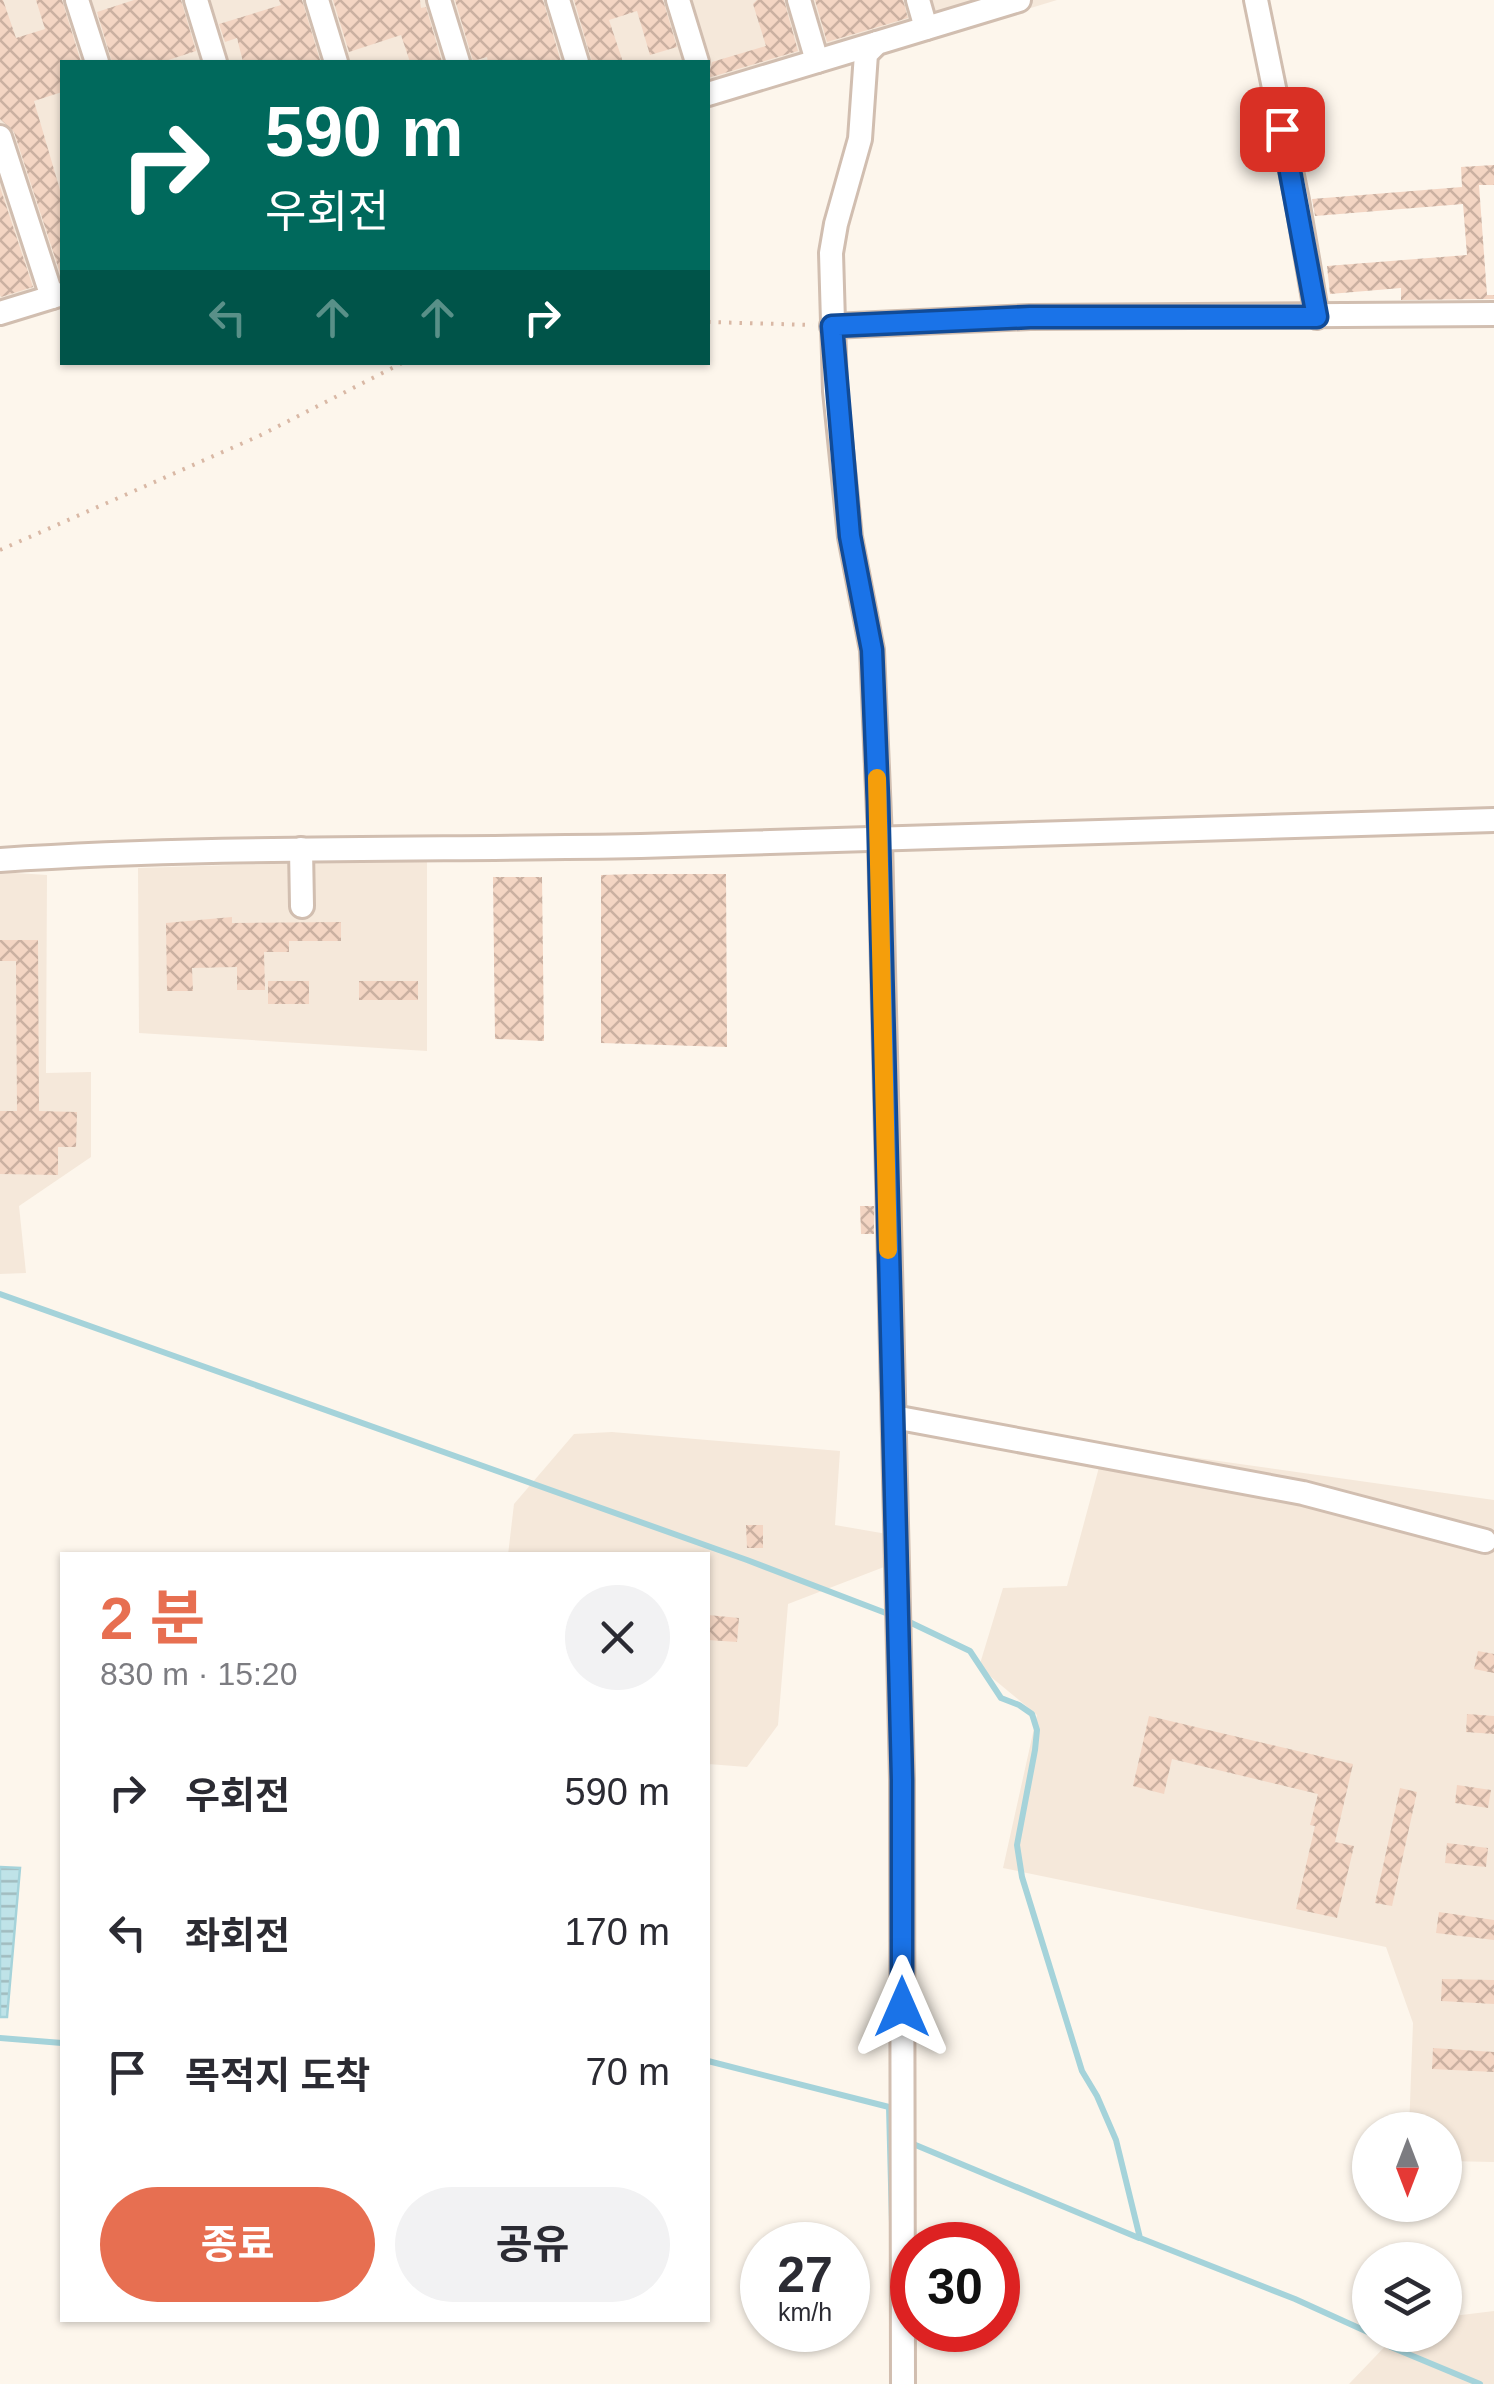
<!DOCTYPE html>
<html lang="ko">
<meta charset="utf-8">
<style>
:root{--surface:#fff;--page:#f2f2f3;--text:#2b2b33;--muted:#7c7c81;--accent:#e76f51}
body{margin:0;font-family:Helvetica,"Noto Sans KR",sans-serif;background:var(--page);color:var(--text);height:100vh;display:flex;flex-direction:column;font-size:38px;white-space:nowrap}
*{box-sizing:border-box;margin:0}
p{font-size:32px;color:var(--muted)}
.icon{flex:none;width:55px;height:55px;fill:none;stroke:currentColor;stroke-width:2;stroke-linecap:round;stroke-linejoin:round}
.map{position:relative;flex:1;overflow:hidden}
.sheet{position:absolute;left:60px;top:1552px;width:650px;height:770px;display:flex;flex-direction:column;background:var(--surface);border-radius:0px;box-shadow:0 2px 8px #0004}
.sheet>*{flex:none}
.top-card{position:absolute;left:60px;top:60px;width:650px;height:305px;border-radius:0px;box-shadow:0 2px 8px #0004;background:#00695c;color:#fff;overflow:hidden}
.needle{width:65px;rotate:180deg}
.controls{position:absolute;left:1352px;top:2112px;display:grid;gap:20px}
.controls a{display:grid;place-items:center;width:110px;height:110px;border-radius:50%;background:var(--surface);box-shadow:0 2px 8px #0004;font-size:50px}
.speed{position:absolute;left:740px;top:2222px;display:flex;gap:20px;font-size:50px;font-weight:700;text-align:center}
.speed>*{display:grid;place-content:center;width:130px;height:130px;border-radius:50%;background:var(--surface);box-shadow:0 2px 8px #0004;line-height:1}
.speed small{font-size:25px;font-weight:400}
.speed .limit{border:15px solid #d22;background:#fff;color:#111}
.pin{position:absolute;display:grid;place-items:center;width:85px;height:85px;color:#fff;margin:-42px;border-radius:20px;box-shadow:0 5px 15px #0006}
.me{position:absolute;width:110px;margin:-55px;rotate:0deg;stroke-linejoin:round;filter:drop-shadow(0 0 8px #0008)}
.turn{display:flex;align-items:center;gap:35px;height:210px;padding:0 40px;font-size:45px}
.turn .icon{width:130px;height:130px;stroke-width:2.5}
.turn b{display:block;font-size:70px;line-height:85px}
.lanes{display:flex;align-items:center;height:95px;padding:0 40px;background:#0003;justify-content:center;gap:50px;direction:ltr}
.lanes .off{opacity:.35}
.round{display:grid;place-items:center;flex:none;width:105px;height:105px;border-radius:52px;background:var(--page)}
.head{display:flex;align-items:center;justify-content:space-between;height:170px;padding:0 40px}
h1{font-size:60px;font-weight:700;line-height:75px;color:var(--accent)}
.primary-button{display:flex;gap:20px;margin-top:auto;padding:20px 40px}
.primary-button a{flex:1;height:115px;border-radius:60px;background:var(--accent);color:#fff;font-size:40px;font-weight:700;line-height:115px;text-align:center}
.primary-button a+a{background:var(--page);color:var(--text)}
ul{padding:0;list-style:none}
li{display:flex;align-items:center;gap:30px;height:140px;padding:0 40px}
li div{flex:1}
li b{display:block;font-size:38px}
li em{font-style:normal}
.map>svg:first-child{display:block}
.residential{fill:#f5e8da}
.water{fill:url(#water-rules);stroke:#a5d3da;stroke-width:2.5}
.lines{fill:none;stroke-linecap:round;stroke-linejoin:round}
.stream{stroke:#a5d3da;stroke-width:6}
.building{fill:url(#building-cross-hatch)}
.minor-casing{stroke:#d1beb0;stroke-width:28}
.path{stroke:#d9b8a5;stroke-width:4;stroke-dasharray:2.5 8;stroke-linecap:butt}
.minor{stroke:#fff;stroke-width:22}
.route-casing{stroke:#114b97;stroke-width:25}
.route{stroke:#1a73e8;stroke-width:18}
.slow{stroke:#f59e0b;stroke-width:18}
</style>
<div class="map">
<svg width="1494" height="2384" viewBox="0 0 1494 2384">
<defs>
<pattern id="water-rules" width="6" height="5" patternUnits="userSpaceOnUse" patternTransform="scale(2.5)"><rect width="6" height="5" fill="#bfe3e8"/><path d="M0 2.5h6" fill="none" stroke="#a0bbbe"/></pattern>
<pattern id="building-cross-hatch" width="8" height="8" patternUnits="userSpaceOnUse" patternTransform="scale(2.5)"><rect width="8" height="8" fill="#f3d5c3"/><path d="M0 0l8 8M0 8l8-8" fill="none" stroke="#cab0a1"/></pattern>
</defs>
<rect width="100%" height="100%" fill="#fdf6ec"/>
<g class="residential">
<polygon points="0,0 1057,0 708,107 708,62 62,62 62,304 0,323"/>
<polygon points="427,859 427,1051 139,1033 138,868"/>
<polygon points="0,872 47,875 46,1073 91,1072 91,1157 19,1206 26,1273 0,1274"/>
<polygon points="612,1432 840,1451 835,1525 887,1534 884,1567 788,1604 778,1725 747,1767 708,1764 708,1555 508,1555 514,1504 574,1434"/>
<polygon points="1105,1445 1494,1500 1494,2162 1445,2161 1445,2130 1409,2130 1413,2023 1386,1947 1003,1868 1037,1715 979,1667 1003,1588 1067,1586"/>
<polygon points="1494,2311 1494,2384 1349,2384 1396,2335 1445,2335 1445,2317"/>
</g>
<polygon class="water" points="0,1867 20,1868 7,2017 0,2017"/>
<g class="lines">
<g class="stream">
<polyline points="0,1294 747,1560 891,1615"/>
<polyline points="903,1619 970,1651 1001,1698 1019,1705 1032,1714 1037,1730 1035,1750 1017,1845 1022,1877 1082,2071 1097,2096 1116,2140 1140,2238 1295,2299 1370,2333"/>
<polyline points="0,2038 62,2043"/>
<polyline points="708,2061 889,2107 892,2223"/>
<polyline points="906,2141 1139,2238"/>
<polyline points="1373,2335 1391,2347 1480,2384"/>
</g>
</g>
<g class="building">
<polygon points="0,0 3,0 16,38 45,29 36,0 62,0 81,62 62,62 62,92 34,101 62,197 62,279 14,132 0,119"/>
<polygon points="134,0 181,0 196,51 162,62 112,62 97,12"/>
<polygon points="279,0 302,0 320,60 243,62 237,38 225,42 219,24 281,5"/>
<polygon points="333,0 420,0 421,8 426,7 442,62 410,62 401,35 349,52"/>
<polygon points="455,0 543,0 561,62 488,62 487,57 473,61"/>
<polygon points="574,0 663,0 677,47 650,55 637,11 609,20 623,62 592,62"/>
<polygon points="757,0 784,0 798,51 708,78 712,62 766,46 753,4"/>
<polygon points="815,0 903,0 908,18 827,42"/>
<polygon points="1494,165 1494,185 1479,185 1487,295 1494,295 1494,299 1401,300 1401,288 1330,294 1327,266 1467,255 1463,204 1315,216 1312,199 1462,187 1461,167"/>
<polygon points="0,187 33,287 1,297 0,295"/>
<polygon points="636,874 726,874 727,1047 601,1043 601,875"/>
<polygon points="493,877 542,877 544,1041 495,1039"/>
<polygon points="232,917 232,923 341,922 341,941 289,941 289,952 264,952 265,990 237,990 237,967 192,968 193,991 167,991 166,923"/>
<polygon points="0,940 38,940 39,1111 77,1112 76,1147 58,1147 58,1175 0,1174 0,1111 17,1111 16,961 0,961"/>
<rect x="268" y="981" width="41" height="23"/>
<rect x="359" y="981" width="59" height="19"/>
<polygon points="860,1206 874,1206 874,1234 861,1234"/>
<polygon points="746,1525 763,1525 763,1548 747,1548"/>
<polygon points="708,1615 739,1618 737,1642 708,1640"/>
<polygon points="1478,1651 1494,1654 1494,1673 1474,1669"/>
<polygon points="1467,1714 1494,1716 1494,1734 1466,1732"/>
<polygon points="1149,1716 1353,1764 1335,1842 1354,1846 1337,1918 1296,1909 1315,1826 1310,1825 1318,1794 1172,1759 1164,1794 1133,1786"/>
<polygon points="1457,1785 1491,1790 1488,1808 1455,1803"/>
<polygon points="1400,1788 1417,1792 1392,1906 1375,1903"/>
<polygon points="1447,1843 1488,1848 1486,1867 1445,1863"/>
<polygon points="1439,1912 1494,1920 1494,1940 1436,1933"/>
<polygon points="1442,1979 1494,1980 1494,2004 1441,2001"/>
<polygon points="1433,2048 1494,2052 1494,2072 1432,2069"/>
</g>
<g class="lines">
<defs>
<g id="minor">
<polyline points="77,0 97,62"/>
<polyline points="196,0 215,62"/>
<polyline points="317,0 336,62"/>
<polyline points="439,0 458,62"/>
<polyline points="558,0 577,62"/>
<polyline points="678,0 697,62"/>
<polyline points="799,0 817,61"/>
<polyline points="918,0 926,28"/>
<polyline points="1256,0 1297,200 1317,317"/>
<polyline points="708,94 877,43"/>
<polyline points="0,137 52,297"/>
<polyline points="0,313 62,294"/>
<polyline points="832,326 1030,317 1494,314"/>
<polyline points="301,849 302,906"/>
<path d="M0,860C214,846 427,850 641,846C926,840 1210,827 1494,820"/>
<polyline points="894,1417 1303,1493 1485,1541"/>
<polyline points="903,2384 902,1780 880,839 872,650 850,537 835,391 831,253 836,224 860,139 866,54 877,43 1019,0"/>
</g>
</defs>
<use href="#minor" class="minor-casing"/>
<g class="path">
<polyline points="708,322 813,325"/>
<polyline points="0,550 259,436 404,362"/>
</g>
<use href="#minor" class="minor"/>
</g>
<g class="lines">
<defs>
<polyline id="route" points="902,2007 902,1780 878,801 872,650 850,536 832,326 1030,317 1317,317 1282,129"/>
</defs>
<use href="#route" class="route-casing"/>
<use href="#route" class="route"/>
<polyline class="slow" points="877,778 888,1250"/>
</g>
</svg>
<div class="controls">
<a><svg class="needle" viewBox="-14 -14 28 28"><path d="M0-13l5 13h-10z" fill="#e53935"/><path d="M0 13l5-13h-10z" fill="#7c7c81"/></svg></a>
<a><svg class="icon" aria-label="layers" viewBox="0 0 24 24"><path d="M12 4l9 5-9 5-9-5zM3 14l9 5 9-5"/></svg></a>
</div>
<div class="speed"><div>27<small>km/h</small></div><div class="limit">30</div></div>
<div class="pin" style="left:1282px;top:129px;background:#d93025"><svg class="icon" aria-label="arrive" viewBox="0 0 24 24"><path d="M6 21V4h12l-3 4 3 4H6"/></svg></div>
<svg class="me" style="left:902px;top:2007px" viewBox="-20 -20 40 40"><path d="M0-17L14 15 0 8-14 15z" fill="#1a73e8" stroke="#fff" stroke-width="4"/></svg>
<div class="top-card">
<div class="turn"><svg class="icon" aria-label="right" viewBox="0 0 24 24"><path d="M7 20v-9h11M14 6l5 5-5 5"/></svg><div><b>590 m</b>우회전</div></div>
<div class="lanes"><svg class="icon off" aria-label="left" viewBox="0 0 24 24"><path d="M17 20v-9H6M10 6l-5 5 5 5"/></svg><svg class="icon off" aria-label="ahead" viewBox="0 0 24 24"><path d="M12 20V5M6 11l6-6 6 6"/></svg><svg class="icon off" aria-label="ahead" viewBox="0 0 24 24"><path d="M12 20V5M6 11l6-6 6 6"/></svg><svg class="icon" aria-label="right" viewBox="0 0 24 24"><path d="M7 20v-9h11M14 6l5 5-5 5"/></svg></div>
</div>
<section class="sheet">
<div class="head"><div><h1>2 분</h1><p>830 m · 15:20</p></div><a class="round"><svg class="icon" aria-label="close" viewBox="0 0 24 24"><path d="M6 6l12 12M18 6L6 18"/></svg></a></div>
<ul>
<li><svg class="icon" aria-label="right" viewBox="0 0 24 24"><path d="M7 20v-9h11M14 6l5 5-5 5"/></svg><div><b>우회전</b></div><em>590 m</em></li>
<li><svg class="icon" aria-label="left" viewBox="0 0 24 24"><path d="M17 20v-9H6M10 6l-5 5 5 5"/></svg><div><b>좌회전</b></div><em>170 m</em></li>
<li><svg class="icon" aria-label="arrive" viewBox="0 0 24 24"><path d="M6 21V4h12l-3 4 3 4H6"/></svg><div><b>목적지 도착</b></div><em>70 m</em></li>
</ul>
<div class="primary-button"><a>종료</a><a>공유</a></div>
</section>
</div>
